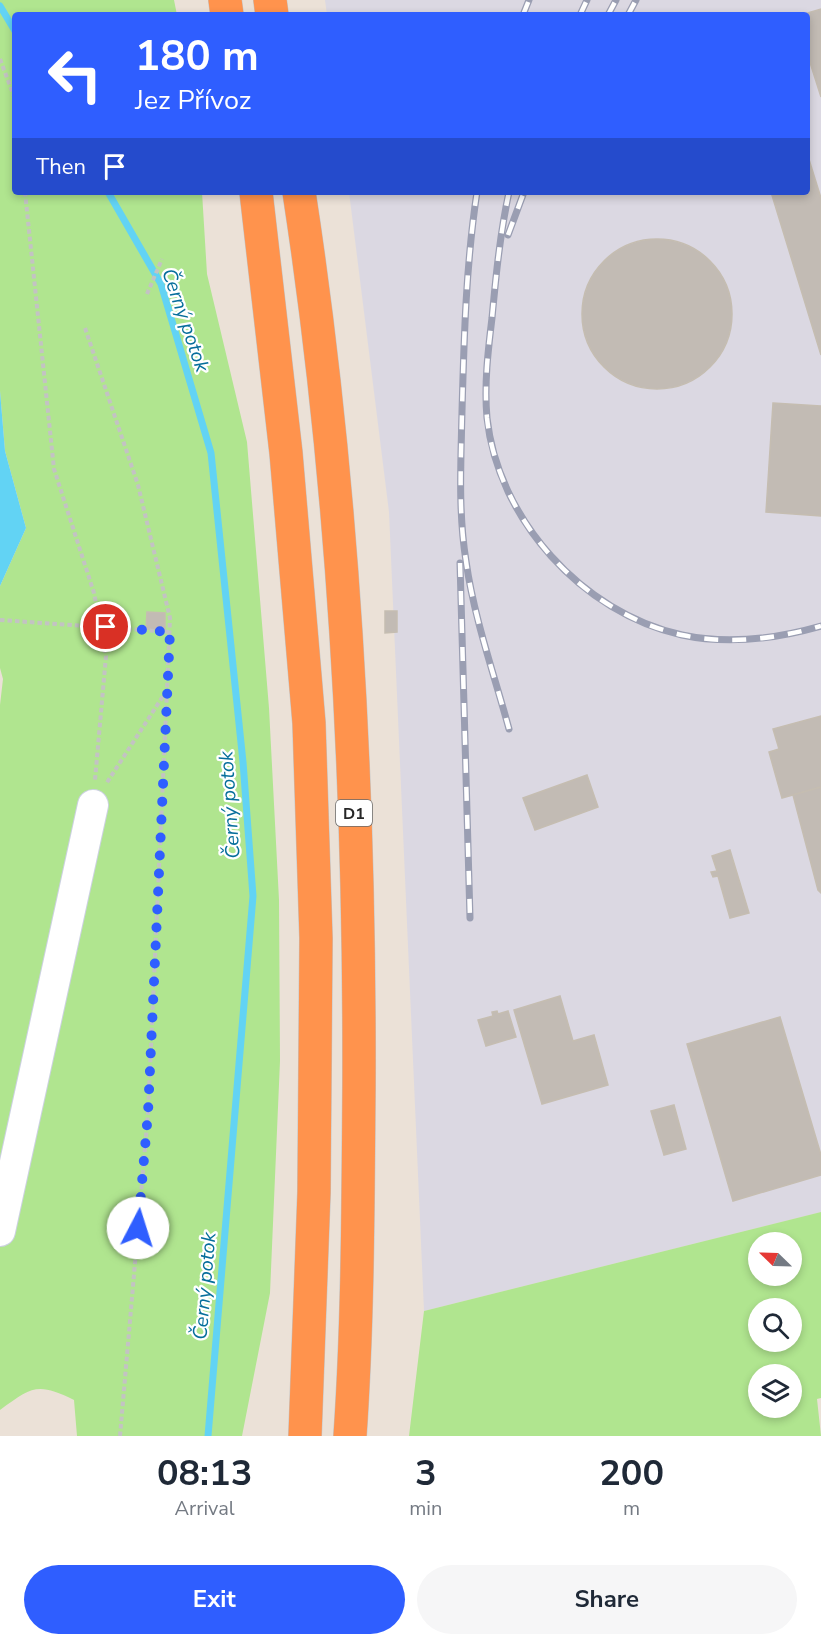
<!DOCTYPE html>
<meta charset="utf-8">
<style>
:root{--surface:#fff;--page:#f6f6f7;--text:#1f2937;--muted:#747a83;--accent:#2f5eff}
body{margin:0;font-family:"Nunito Sans",sans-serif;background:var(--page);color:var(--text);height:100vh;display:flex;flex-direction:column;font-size:22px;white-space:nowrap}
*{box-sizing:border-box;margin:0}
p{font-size:20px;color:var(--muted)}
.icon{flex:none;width:33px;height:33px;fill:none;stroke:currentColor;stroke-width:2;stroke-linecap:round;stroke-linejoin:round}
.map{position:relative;height:1436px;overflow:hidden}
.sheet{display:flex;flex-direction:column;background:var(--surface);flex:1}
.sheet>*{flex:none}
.guide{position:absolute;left:12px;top:12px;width:798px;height:183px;border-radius:6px;box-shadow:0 3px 9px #0003;background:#2f5eff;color:#fff;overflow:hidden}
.needle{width:39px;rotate:293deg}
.fabs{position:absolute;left:748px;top:1232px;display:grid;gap:12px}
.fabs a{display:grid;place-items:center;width:54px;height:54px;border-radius:50%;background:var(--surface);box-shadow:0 3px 9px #0003;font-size:30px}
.pin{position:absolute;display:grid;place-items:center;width:51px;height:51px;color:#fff;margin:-26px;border:3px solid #fff;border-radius:50%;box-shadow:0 2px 6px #0007}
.me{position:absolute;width:66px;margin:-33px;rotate:5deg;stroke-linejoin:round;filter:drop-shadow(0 0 4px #0008)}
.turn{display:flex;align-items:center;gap:21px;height:126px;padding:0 24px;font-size:27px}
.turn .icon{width:78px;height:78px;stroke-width:2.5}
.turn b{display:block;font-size:42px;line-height:51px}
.then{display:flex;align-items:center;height:57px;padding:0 24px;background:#0003;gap:12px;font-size:22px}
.eta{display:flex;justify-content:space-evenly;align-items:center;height:102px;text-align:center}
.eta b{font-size:36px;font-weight:700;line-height:42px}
.action{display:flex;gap:12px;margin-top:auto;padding:12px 24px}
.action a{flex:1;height:69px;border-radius:36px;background:var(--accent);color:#fff;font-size:24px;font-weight:700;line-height:69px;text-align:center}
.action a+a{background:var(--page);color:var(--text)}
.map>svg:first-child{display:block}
.industrial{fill:#dbd8e2}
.green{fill:#b0e58f;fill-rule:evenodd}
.water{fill:#62d3f4}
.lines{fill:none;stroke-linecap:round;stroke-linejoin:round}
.stream{stroke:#62d3f4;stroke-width:7}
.building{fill:#c2bbb4;stroke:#c5bdb1;stroke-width:1.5}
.minor-casing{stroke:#ccd1e1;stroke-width:32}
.highway-casing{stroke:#c3c3c3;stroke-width:34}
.path{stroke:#c3c3c3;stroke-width:4;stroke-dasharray:4.5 3;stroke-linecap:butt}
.minor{stroke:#fff;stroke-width:30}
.highway{stroke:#ff934d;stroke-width:33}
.rail-casing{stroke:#9a9eb2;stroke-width:7}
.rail{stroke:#fff;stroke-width:4.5;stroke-dasharray:14;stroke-linecap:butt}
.path-bridge{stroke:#c3c3c3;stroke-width:4;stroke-dasharray:4.5 3;stroke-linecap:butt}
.route{stroke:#2f5eff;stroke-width:10;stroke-dasharray:0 18}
.labels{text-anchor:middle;stroke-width:4.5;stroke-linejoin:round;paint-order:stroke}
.shield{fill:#fff;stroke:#686868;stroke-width:1.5}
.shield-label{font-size:16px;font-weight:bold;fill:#272727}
.water-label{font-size:20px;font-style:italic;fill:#066e9b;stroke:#fff}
</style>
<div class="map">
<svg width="821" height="1436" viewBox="0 0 821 1436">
<rect width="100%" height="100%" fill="#ebe1d7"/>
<polygon class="industrial" points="325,0 821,0 821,1212 424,1311 389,512 349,192 807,192 807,15 327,15"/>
<g class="green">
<path d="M0,0H174L177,15H15V192H202L207,274L247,442L269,708L279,900L280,1061L270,1293L242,1436H77L74,1400C37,1382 32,1387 0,1410V705L3,679L0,668V586L26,528L5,451L0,391Z"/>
<path d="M821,1212V1398L817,1399L821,1436H409L424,1311ZM759,1242H792V1275H759ZM759,1308H792V1341H759ZM759,1374H792V1407H759Z"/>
</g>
<polygon class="water" points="0,391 5,451 26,528 0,586"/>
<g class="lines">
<g class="stream">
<polyline points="0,6 15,31"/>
<polyline points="108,192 161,284 211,453 243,762 253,896 208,1436"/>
</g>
</g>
<g class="building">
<polygon points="821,9 821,97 807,53 807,15 801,15"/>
<polygon points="807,153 821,198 821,355 771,192 807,192"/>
<circle cx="657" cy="314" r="75"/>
<polygon points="773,403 821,406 821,516 766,512"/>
<polygon points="385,611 397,611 397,632 385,633"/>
<polygon points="147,612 165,613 165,630 146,629"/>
<polygon points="821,716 821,787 782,798 769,752 779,749 773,729"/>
<polygon points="587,775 598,807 535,830 523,798"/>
<polygon points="821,787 821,893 818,890 793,795"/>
<polygon points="730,850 749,913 730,918 718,876 713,877 711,872 717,871 712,856"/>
<polygon points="560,996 573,1041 594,1035 608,1085 542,1104 514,1010"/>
<polygon points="497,1011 498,1014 508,1011 516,1037 486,1046 478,1020 493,1016 492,1012"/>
<polygon points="780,1017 821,1155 821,1175 733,1201 687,1044"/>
<polygon points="674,1105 686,1149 664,1155 651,1111"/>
</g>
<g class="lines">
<defs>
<polyline id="minor" points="0,1231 93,805"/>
<g id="highway">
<polyline points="225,0 227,15"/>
<polyline points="270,0 272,15"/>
<polyline points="256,192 286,453 309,723 316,938 314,1192 305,1436"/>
<path d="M299,192C344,485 360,789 359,1085C358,1202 358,1320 350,1436"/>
</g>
</defs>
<use href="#minor" class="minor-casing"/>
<use href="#highway" class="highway-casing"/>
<g class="path">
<polyline points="0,59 15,99"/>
<polyline points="25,192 54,469 94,593 106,656 95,780"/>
<polyline points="147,294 162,259"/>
<polyline points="85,328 138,485 170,618 167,690 106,784"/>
<polyline points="120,1436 148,1113 167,690"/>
</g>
<use href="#minor" class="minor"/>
<use href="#highway" class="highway"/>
<defs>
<g id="rail">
<polyline points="523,15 529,0"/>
<polyline points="580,15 587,0"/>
<polyline points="608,15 616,0"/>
<polyline points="628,15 636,0"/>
<path d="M477,192C466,264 464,338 462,411C461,461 458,511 466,561C474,618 494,674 509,729"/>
<path d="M509,192C500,234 496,275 492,318C488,351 484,385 487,418C498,519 582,613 682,635C729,645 775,639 821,626"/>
<polyline points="508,235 524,192"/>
<polyline points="460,563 470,918"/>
</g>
</defs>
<use href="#rail" class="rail-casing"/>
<use href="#rail" class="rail"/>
<polyline class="path-bridge" points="0,620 170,632"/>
</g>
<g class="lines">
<polyline class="route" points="106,627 170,632 148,1113 138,1228"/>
</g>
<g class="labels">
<rect class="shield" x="336" y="800" width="36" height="26" rx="4.5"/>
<g class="shield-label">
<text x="354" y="819">D1</text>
</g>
<g class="water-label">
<text transform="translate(186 320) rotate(71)" y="7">Černý potok</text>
<text transform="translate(229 805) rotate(-94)" y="7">Černý potok</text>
<text transform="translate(204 1286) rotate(-85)" y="7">Černý potok</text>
</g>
</g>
</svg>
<div class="fabs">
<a><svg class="needle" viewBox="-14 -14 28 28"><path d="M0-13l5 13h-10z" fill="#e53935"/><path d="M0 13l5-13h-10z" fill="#747a83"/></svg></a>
<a><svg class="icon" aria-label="search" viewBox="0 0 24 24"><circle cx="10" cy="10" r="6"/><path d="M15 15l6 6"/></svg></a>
<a><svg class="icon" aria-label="layers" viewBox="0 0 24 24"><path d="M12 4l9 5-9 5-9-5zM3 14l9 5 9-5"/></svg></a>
</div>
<div class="pin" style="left:106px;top:627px;background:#d93025"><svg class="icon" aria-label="arrive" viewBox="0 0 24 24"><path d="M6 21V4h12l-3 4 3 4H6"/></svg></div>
<svg class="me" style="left:138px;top:1228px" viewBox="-20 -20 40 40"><circle r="19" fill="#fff"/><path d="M0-13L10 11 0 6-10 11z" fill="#2f5eff"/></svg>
<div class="guide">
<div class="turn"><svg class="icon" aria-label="left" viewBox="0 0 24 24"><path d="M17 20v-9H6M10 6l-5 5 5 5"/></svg><div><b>180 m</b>Jez Přívoz</div></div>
<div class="then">Then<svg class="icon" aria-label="arrive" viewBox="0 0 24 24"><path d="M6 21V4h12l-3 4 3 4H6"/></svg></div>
</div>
</div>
<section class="sheet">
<div class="eta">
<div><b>08:13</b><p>Arrival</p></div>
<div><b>3</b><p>min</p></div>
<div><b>200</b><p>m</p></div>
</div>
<div class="action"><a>Exit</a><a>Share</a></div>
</section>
